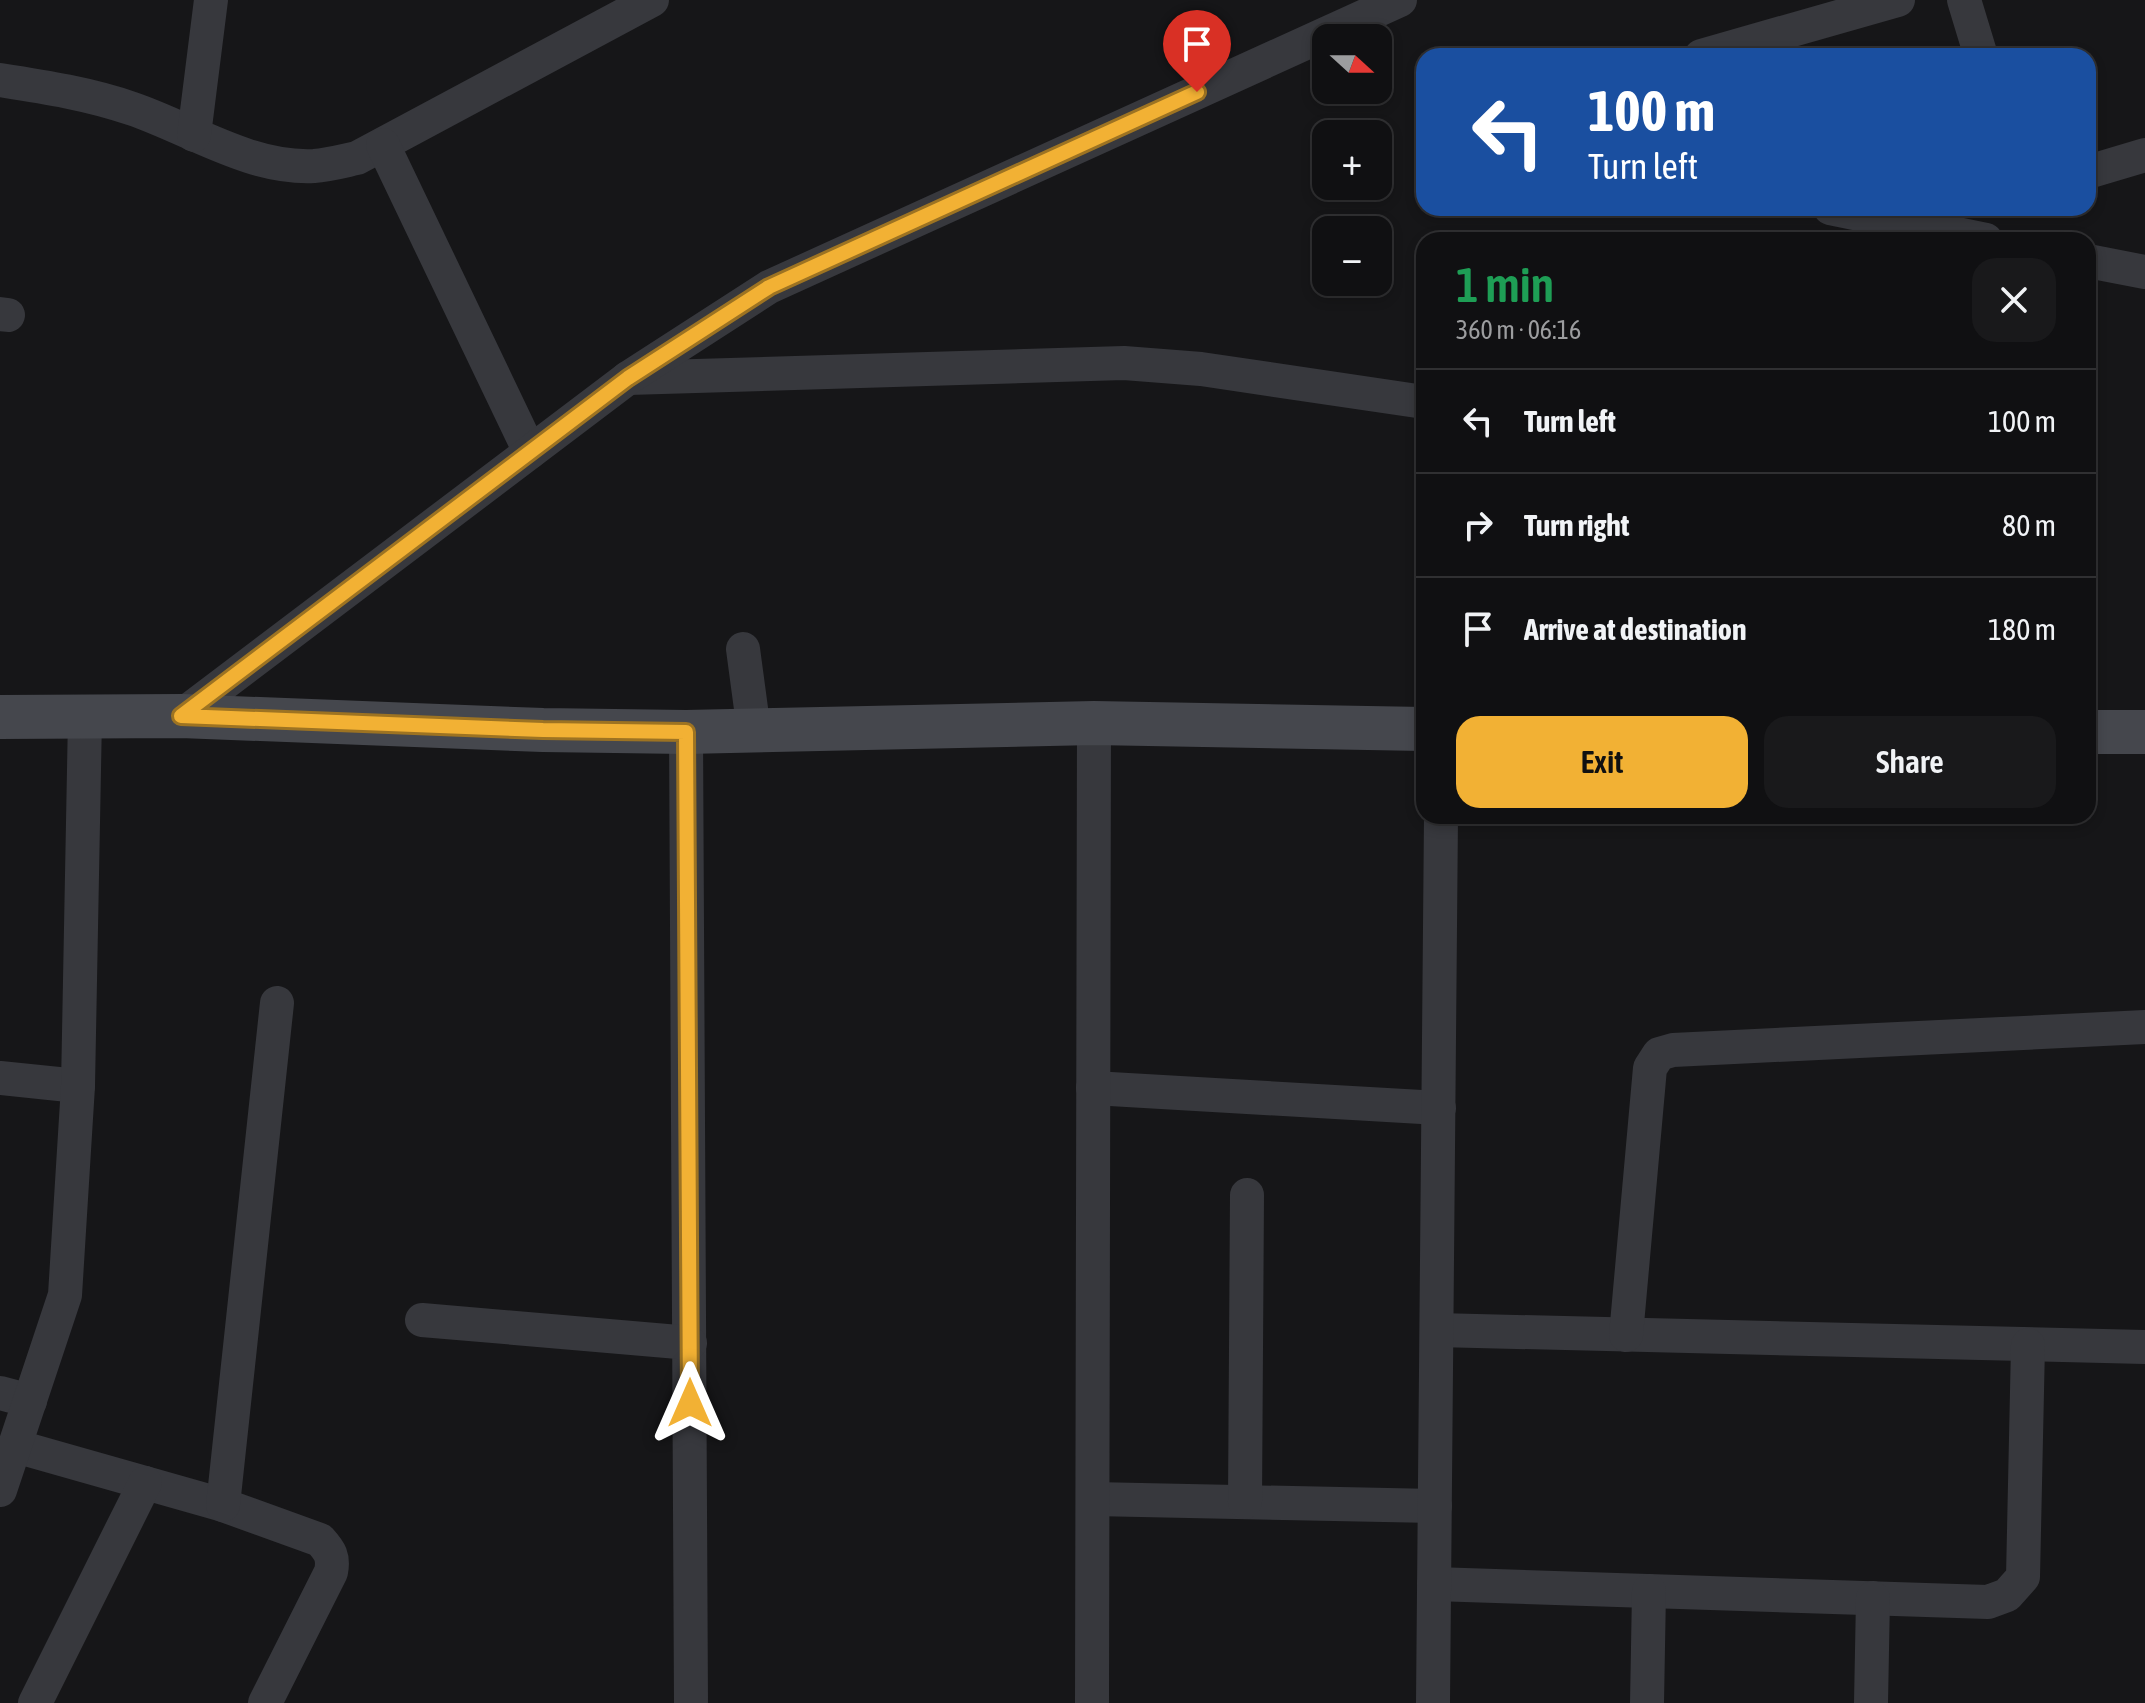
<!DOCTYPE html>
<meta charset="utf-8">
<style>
:root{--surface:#101012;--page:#19191b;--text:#f1f3f6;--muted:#9c9d9f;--line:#303032;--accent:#f2b134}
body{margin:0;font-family:"Asap Condensed",sans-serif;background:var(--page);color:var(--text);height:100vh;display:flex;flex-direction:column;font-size:30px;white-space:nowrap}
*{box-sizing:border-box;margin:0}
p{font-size:26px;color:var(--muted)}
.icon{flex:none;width:44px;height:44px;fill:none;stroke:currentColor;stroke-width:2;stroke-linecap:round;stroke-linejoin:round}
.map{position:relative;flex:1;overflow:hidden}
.drawer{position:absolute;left:1416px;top:232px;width:680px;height:592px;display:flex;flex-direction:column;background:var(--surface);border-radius:24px;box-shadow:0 4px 12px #0003,0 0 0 2px var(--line)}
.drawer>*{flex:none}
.banner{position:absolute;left:1416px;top:48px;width:680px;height:168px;border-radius:24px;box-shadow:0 4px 12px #0003,0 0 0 2px var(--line);background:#1a4fa0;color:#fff;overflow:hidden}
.needle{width:52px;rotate:111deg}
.tools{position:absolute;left:1312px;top:24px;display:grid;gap:16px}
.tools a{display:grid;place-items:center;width:80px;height:80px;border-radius:16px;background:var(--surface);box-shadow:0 4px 12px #0003,0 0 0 2px var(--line);font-size:40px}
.pin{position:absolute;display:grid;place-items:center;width:68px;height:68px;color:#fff;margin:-82px -34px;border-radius:50% 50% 50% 0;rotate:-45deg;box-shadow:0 0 8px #0007}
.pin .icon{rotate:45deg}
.me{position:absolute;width:88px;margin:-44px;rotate:0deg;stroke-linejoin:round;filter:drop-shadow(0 0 6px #0008)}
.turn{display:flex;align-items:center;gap:28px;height:168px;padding:0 40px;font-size:36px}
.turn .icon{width:104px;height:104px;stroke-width:2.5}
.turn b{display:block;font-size:56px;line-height:68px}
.round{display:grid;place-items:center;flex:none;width:84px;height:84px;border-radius:24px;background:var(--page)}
.head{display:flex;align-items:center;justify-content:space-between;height:136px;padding:0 40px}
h1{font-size:48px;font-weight:600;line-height:60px;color:#1e9e55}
.cta{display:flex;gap:16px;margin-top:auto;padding:16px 40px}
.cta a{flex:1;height:92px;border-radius:24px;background:var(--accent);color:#111;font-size:32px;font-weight:600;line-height:92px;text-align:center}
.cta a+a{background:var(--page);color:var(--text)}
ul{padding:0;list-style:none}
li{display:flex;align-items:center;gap:24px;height:104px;padding:0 40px;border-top:2px solid var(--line)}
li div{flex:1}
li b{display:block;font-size:30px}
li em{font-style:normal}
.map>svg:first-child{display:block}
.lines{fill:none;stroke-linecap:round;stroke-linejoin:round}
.minor{stroke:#37383d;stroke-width:34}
.secondary{stroke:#45474d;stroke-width:44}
.route-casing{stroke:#9d7322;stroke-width:20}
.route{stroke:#f2b134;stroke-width:14}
</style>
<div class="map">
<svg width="2145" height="1703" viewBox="0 0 2145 1703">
<rect width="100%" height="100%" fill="#161618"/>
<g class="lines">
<g class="minor">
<polyline points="1964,0 1981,56"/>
<polyline points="1701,56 1898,0"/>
<path d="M0,80C45,87 90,94 133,109C191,129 250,169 314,166C328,165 343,161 357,158L652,0"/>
<polyline points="194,135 211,0"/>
<polyline points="383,145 530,452"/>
<polyline points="2088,172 2145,155"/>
<polyline points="1830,208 1986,240"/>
<polyline points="2088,261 2145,272"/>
<polyline points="0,314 8,315"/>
<polyline points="628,378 1124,363 1201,369 1424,402"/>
<polyline points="743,649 754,731"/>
<polyline points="181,716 628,378 769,287 1400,0"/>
<polyline points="686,732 691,1703"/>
<polyline points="0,1078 78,1086"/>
<polyline points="1093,1088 1439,1108"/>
<polyline points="422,1320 690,1343"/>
<polyline points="1437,1330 2145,1347"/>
<polyline points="1626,1335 1650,1068 1659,1054 1673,1050 2145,1027"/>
<polyline points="0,1393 30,1401"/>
<path d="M15,1446L223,1505L320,1540C330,1551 334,1557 331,1572L265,1703"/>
<polyline points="0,1490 65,1295 78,1086 85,717"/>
<polyline points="1093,1499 1435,1506"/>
<polyline points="1245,1502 1247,1195"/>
<polyline points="223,1505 277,1003"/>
<polyline points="1434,1584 1988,1602 2007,1595 2023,1577 2028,1345"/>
<polyline points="35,1703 145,1483"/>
<polyline points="1092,1703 1094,723"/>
<polyline points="1433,1703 1441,816"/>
<polyline points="1647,1703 1649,1591"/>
<polyline points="1871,1703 1873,1598"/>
</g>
<g class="secondary">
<polyline points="0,717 181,716 543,730 686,732 1094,723 1424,729"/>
<polyline points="2088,732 2145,732"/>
</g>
</g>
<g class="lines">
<defs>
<polyline id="route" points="690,1403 686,732 543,730 181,716 628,378 769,287 1197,92"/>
</defs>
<use href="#route" class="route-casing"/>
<use href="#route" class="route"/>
</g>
</svg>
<div class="tools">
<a><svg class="needle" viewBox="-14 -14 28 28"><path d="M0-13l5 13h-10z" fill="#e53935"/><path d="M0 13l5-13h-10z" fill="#9c9d9f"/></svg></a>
<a>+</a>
<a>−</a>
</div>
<div class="pin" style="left:1197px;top:92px;background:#d93025"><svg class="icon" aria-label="arrive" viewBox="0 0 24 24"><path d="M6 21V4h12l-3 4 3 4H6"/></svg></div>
<svg class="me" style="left:690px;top:1403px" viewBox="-20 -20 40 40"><path d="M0-17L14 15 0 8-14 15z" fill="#f2b134" stroke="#fff" stroke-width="4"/></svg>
<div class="banner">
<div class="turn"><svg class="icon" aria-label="left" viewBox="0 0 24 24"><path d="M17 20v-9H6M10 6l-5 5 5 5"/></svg><div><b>100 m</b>Turn left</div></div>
</div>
<section class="drawer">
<div class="head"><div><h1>1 min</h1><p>360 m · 06:16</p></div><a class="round"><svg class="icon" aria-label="close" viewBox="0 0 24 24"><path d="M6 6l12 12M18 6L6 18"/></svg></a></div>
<ul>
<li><svg class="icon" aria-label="left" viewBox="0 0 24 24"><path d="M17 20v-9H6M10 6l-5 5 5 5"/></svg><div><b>Turn left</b></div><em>100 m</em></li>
<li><svg class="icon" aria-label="right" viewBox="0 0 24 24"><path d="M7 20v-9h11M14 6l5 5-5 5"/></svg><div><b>Turn right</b></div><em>80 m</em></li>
<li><svg class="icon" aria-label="arrive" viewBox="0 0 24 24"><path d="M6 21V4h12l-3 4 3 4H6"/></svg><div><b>Arrive at destination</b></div><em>180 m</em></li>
</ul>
<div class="cta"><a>Exit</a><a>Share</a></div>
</section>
</div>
